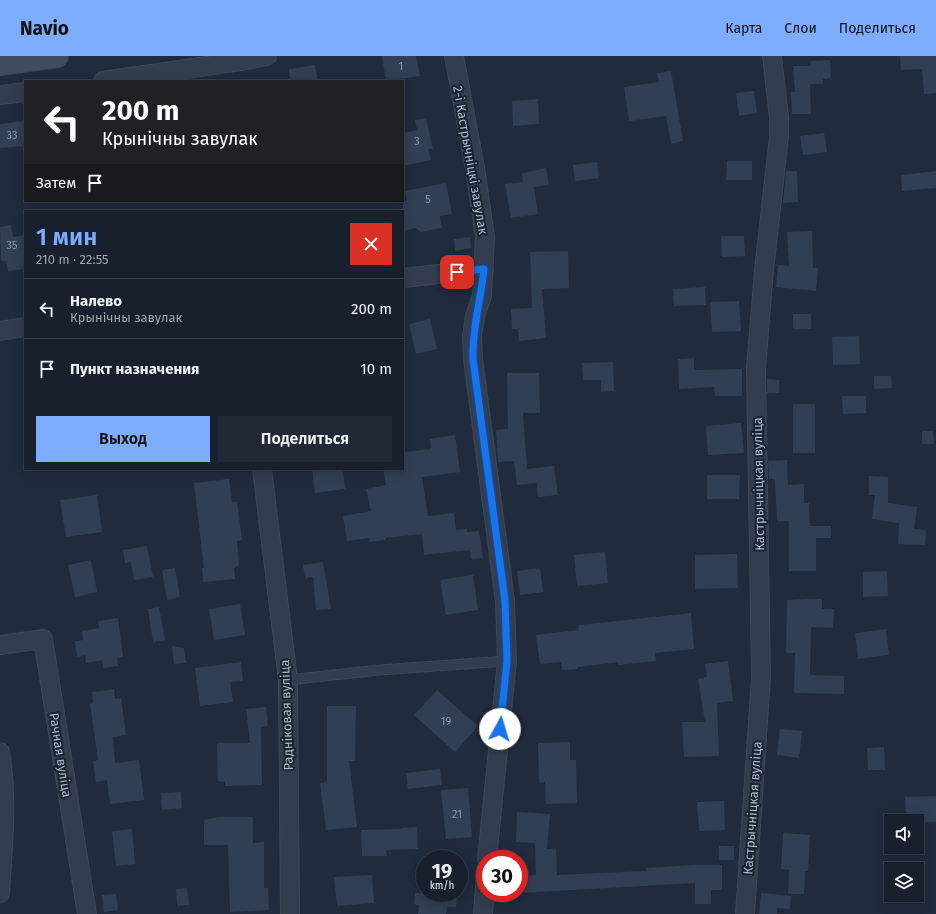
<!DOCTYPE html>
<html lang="ru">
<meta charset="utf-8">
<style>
:root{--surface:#18202e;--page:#212836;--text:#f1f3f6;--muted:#9fa3aa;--line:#363e4a;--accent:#7eacff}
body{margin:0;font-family:"Fira Sans",sans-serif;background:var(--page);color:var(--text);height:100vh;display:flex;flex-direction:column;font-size:15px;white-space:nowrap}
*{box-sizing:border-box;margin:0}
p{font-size:13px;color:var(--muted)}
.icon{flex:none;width:22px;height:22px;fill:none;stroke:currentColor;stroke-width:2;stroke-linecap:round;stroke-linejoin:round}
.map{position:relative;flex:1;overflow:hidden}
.panel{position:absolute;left:24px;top:154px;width:380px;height:260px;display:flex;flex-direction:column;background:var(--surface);border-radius:0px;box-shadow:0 2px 10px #0003,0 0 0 1px var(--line)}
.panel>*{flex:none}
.hud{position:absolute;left:24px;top:24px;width:380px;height:122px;border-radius:0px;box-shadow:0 2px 10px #0003,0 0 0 1px var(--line);background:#202124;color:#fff;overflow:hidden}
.fabs{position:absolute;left:884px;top:758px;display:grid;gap:8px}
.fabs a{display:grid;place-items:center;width:40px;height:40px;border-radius:0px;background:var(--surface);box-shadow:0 2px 10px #0003,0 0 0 1px var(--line);font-size:20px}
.speed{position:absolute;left:416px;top:794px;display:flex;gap:8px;font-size:20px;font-weight:700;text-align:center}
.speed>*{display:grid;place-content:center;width:52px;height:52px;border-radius:50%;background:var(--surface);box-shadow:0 2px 10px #0003,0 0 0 1px var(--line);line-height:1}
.speed small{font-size:10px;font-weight:400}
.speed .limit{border:6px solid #d22;background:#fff;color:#111}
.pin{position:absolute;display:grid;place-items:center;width:34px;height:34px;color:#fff;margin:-17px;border-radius:8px;box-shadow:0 2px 6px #0006}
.me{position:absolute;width:44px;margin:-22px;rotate:6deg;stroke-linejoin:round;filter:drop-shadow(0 0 3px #0008)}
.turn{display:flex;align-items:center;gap:14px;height:84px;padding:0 12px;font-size:18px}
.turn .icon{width:52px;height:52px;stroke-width:2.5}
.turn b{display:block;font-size:28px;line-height:34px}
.then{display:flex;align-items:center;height:38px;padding:0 12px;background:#0003;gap:8px;font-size:15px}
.round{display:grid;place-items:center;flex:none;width:42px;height:42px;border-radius:0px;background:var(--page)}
.headline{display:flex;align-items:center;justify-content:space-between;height:68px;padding:0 12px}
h1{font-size:24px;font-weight:600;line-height:30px;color:var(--accent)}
.button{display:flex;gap:8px;margin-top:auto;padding:8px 12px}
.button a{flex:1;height:46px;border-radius:0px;background:var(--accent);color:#111;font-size:16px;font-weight:600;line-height:46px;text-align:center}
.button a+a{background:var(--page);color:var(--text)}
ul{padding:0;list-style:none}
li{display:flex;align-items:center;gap:12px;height:60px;padding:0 12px;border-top:1px solid var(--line)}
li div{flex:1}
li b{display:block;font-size:15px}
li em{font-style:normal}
header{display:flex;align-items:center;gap:24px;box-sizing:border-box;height:56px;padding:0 20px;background:var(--accent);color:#111}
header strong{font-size:19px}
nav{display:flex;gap:22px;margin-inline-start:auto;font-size:14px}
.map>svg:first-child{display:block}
.building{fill:#313f54}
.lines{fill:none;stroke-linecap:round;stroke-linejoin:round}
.lane-casing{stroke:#3d4756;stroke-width:11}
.street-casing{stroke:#3d4756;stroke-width:20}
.secondary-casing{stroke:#3d4756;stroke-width:24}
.lane{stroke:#343d4d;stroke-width:9}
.street{stroke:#343d4d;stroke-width:18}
.secondary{stroke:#414c61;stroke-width:22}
.route-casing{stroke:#114b97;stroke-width:10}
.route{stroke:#1a73e8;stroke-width:7}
.labels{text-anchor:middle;stroke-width:4;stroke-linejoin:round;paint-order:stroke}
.number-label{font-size:11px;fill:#8e98aa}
.street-label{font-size:13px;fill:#afb8c9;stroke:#192332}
</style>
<header>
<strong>Navio</strong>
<nav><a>Карта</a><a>Слои</a><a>Поделиться</a></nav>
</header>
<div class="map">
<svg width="936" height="858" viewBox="0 0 936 858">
<rect width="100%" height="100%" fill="#202b3d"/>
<g class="building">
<polygon points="382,0 416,0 420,20 386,25"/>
<polygon points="900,0 936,0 936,37 924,38 922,13 901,14"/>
<polygon points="830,4 831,22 823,23 823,28 810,28 811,58 792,58 791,36 795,36 793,10 811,10 810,5"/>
<polygon points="315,9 318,25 290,25 289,13"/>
<polygon points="671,15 683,85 671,88 666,60 629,65 624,31 659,26 657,17"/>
<polygon points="754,35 757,57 739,60 736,37"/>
<polygon points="538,43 539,68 513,70 512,45"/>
<polygon points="426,62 433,93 428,93 431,104 403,110 403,77 417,74 415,64"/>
<polygon points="25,65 25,90 0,92 0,68"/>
<polygon points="824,77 827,96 803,99 800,80"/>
<polygon points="727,105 752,105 752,124 726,124"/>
<polygon points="597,106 599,122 575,125 573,109"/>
<polygon points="546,112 549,129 534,131 538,158 511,162 505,128 523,126 522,117"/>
<polygon points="786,115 797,115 798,146 783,147"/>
<polygon points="936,115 936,132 902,135 901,119"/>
<polygon points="446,127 452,158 440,160 442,172 421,176 415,172 403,175 403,145 407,145 405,135"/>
<polygon points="11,169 13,181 25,179 25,213 8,215 6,205 1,205 0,171"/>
<polygon points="812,175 813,212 818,212 816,235 776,231 778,209 789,210 787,176"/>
<polygon points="721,180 744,180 745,200 722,201"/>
<polygon points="470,181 471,192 455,195 454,183"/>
<polygon points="568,195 569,232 542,233 546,282 519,285 518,273 512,273 511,253 532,252 530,196"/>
<polygon points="705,231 706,249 674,250 673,233"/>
<polygon points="739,245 741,275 712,276 710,246"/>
<rect x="793" y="258" width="18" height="15"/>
<polygon points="430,263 437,293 416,298 409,268"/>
<polygon points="859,280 860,308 833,309 832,281"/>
<polygon points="694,302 694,314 742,313 742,340 715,340 714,331 679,333 678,303"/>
<polygon points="613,306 614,335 601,336 601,324 583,324 582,307"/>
<polygon points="507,317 539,317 540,357 523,357 527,413 554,410 558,439 538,441 537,427 517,429 514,405 498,406 496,374 508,373"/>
<polygon points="874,320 891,320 892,332 874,333"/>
<polygon points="767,323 779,324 779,337 767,337"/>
<polygon points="842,340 866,340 866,357 843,358"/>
<rect x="793" y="348" width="22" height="49"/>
<polygon points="741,367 744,397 708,399 706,370"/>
<polygon points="922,375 933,375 934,388 922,388"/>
<polygon points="455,379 460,416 422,421 428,460 454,457 456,474 467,473 467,476 479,475 483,502 471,503 470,494 424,499 422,478 385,482 385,484 370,486 369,482 347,485 343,460 371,455 366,433 386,429 383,413 403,413 403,396 431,393 430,383"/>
<polygon points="787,404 788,429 804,428 804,447 809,447 810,470 831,470 831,482 816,482 816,515 789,515 789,465 777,465 775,423 769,423 768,405"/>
<polygon points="312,413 343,413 345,433 315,437"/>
<polygon points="707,419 740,419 739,443 707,443"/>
<polygon points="869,420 888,421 888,447 917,451 914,473 926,474 925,489 898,488 899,467 872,463 875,439 869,439"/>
<polygon points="229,423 232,446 237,446 242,484 237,485 239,509 234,512 235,523 203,526 202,512 204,512 194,427"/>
<polygon points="97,439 102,476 66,481 60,444"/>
<polygon points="147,490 153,521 134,524 131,506 125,507 123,494"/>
<polygon points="605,496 608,527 577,530 574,499"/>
<polygon points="737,498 738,532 695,533 695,499"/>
<polygon points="91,504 97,536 75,541 68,509"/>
<polygon points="323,506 331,553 316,554 313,521 305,522 303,509"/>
<polygon points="175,512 180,541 167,544 162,514"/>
<polygon points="540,512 543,536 520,539 517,515"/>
<polygon points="887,515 888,540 863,541 863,516"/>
<polygon points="473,519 478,554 446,559 440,524"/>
<polygon points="805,543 822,543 822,553 834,553 833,572 811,571 810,619 844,620 844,638 794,637 795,597 786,597 787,544"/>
<polygon points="240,548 245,579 214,584 209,553"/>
<polygon points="159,551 165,584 153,586 148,553"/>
<polygon points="691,557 694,593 655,597 656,605 618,609 618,606 578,611 578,613 562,614 561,606 540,608 536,579 578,574 579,569"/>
<polygon points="118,562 123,601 117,602 118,610 103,612 102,604 86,607 85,599 77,601 75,585 83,584 82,575 99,572 98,565"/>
<polygon points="886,573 889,599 858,603 855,577"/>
<polygon points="172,590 184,592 186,607 174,608"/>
<polygon points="728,605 733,645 717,647 719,700 684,701 682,666 705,666 698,623 707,621 705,608"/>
<polygon points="241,606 243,625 230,626 233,646 200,650 195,612"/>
<polygon points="114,633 115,643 121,642 126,679 113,681 115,707 139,704 144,744 110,748 107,724 96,726 93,705 98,704 90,648 93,647 92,636"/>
<polygon points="437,634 478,670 455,696 414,659"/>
<polygon points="327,650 356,650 355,705 349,705 357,771 326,774 320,727 327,726"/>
<polygon points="266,651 268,670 261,671 262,729 225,730 225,726 218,725 217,687 250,687 246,653"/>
<polygon points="780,673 802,675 799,702 777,699"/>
<polygon points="570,686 570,704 576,704 577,747 546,748 545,726 539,727 538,687"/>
<polygon points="884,691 885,714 868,714 867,692"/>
<polygon points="440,713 442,729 408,733 406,717"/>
<polygon points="468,732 472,781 446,783 441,734"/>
<polygon points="181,736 182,752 162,754 161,737"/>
<polygon points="936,740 936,766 917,767 917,765 906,765 905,741"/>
<polygon points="724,745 725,774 699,775 697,746"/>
<polygon points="517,756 550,758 547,793 556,792 557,819 646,815 646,812 695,809 722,809 722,834 711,834 711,848 695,848 695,827 519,837 519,820 536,819 535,787 516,786"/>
<polygon points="219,761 253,761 253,787 264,786 264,832 268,832 269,854 230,856 228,789 204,789 204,764"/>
<polygon points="417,771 418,793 386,794 387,800 362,800 361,774 401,773 401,772"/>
<polygon points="132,773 135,808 116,810 112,775"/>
<polygon points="783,777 810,779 808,815 805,815 804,838 788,838 789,814 781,813"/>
<rect x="719" y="790" width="15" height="14"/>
<polygon points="372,819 374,847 337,850 334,821"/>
<polygon points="187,832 189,849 177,850 176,833"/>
<polygon points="415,837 457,837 456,851 447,851 446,858 418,858 419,849 414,848"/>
<polygon points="761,837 791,840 790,853 777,852 777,858 759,858"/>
<polygon points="116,838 118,854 104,856 102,839"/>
</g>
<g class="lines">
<defs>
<polyline id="lane" points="288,624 379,614 507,605"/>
<g id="street">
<polyline points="454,0 475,112 485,181 482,240 475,260 472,280 473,303 505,545 507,605 487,803"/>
<polyline points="103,25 241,5 267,0"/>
<polyline points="0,39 25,36"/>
<polyline points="403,222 484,213"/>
<polyline points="0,275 25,271"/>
<polyline points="262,413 288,624 290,858"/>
<polyline points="0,589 43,583 87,858"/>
<path d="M0,696C8,743 3,790 0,837"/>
<polyline points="483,858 485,830"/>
<polyline points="745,858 761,621 756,312 764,214 779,80 779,61 772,0"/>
</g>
<polyline id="secondary" points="0,8 57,0"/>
</defs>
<use href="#lane" class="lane-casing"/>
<use href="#street" class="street-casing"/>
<use href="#secondary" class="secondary-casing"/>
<use href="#lane" class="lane"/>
<use href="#street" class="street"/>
<use href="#secondary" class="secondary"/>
</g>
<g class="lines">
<defs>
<path id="route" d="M457,216L484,213C481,244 472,271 473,303L505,545L507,605L500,673"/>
</defs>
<use href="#route" class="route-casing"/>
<use href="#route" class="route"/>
</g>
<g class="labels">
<g class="number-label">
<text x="401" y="14">1</text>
<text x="12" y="83">33</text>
<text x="417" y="89">3</text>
<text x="428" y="147">5</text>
<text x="12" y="193">35</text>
<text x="446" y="669">19</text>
<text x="457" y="762">21</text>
</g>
<g class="street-label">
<text transform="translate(471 104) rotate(80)" y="5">2-і Кастрычніцкі завулак</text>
<text transform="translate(758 428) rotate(-91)" y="5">Кастрычніцкая вуліца</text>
<text transform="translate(286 659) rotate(-92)" y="5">Радніковая вуліца</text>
<text transform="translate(61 699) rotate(81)" y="5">Рачная вуліца</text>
<text transform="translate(752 752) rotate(-86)" y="5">Кастрычніцкая вуліца</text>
</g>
</g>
</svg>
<div class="fabs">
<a><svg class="icon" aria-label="sound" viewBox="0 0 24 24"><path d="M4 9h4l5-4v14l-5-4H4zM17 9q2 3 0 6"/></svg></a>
<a><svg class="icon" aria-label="layers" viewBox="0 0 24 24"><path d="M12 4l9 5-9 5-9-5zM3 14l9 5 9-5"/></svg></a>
</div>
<div class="speed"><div>19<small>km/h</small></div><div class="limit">30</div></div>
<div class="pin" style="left:457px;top:216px;background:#d93025"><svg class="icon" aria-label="arrive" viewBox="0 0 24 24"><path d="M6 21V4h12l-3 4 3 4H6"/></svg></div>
<svg class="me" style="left:500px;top:673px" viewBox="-20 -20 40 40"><circle r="19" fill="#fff"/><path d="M0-13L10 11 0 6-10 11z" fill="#1a73e8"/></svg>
<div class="hud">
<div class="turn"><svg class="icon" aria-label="left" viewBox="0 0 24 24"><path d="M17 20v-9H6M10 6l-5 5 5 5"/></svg><div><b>200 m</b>Крынічны завулак</div></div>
<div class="then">Затем<svg class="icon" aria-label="arrive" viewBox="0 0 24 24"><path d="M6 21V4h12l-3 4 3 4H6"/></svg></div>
</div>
<section class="panel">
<div class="headline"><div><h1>1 мин</h1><p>210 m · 22:55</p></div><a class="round" style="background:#d93025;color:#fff"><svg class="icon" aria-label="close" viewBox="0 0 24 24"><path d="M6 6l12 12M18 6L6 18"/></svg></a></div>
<ul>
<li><svg class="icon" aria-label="left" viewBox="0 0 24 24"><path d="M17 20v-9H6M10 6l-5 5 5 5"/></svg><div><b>Налево</b><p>Крынічны завулак</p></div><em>200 m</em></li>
<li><svg class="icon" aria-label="arrive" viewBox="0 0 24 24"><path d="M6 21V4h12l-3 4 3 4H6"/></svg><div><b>Пункт назначения</b></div><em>10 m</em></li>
</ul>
<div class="button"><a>Выход</a><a>Поделиться</a></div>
</section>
</div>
